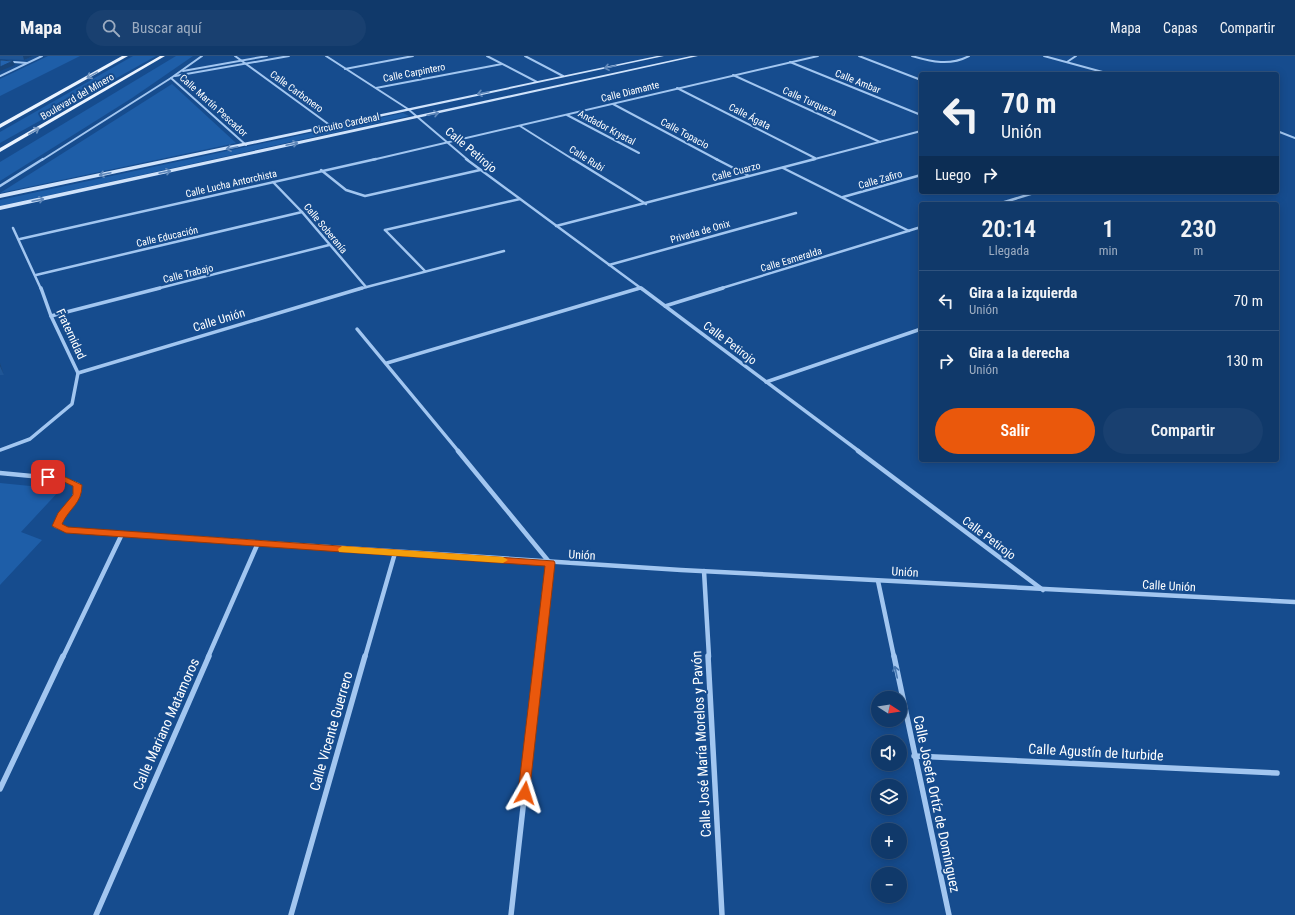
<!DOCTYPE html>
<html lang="es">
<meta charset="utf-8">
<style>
:root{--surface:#10396a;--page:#194070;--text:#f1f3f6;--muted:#9cacc1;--line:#30537e;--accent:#ea580c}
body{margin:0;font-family:"Roboto Condensed",sans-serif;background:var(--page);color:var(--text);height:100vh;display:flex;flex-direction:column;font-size:15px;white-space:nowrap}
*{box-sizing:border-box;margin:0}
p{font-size:13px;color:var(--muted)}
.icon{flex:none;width:22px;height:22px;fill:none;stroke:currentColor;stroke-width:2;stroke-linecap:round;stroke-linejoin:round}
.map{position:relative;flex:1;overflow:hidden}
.side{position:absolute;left:919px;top:146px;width:360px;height:260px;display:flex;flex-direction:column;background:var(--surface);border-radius:4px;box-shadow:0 2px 10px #0003,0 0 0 1px var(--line)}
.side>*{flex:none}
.banner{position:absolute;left:919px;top:16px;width:360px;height:122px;border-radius:4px;box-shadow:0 2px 10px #0003,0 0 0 1px var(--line);background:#10396a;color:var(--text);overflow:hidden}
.needle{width:26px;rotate:102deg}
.fabs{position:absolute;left:871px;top:635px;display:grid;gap:8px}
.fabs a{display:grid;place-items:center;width:36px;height:36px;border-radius:50%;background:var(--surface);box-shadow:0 2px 10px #0003,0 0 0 1px var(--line);font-size:20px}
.pin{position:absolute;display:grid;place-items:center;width:34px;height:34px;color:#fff;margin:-17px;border-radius:8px;box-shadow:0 2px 6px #0006}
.me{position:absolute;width:44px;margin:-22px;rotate:6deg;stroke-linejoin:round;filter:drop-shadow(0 0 3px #0008)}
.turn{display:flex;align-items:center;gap:14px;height:84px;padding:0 16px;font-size:18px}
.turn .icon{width:52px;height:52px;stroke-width:2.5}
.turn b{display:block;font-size:28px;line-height:34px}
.then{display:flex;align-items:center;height:38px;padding:0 16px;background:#0003;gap:8px;font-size:15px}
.eta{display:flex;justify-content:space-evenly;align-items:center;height:68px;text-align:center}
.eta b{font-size:24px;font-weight:600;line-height:28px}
.button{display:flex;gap:8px;margin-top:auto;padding:8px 16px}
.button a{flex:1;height:46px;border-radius:24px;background:var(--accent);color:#fff;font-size:16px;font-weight:600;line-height:46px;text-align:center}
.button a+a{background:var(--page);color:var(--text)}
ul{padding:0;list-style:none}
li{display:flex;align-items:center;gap:12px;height:60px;padding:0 16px;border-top:1px solid var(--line)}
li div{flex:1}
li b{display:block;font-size:15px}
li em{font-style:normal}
header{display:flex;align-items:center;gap:24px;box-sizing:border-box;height:56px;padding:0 20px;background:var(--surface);border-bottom:1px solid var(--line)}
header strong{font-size:19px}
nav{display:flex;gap:22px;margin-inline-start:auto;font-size:14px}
.search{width:280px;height:36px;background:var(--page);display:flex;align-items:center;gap:10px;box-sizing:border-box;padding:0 14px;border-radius:22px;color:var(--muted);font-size:15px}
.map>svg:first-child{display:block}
.green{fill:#1e5ea8}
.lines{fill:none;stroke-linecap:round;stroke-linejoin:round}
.street-far4{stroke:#a2c6f0;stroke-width:2}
.street-far3{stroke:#a2c6f0;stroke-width:2.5}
.street-far2{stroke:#a2c6f0;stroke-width:3.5}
.street-far1{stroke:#a2c6f0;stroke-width:4.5}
.street{stroke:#a2c6f0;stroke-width:5.5}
.secondary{fill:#d0e3fb;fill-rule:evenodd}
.primary{fill:#eaf3ff;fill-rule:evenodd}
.wall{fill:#1f5595}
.shaded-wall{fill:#194579}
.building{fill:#2463ad;stroke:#194579}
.oneway{stroke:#6088ba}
.oneway2{stroke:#7597c1}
.oneway3{stroke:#4777b0}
.route{fill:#ea580c;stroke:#983908}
.slow{fill:#f59e0b}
.labels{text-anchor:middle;stroke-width:4;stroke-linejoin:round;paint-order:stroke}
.far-street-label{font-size:10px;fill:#fff;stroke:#164c8e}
.street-label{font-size:12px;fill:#fff;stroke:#164c8e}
.near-street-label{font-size:14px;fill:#fff;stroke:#164c8e}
</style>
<header>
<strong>Mapa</strong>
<div class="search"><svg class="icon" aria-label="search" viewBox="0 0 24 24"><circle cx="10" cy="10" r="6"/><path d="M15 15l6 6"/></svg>Buscar aquí</div>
<nav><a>Mapa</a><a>Capas</a><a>Compartir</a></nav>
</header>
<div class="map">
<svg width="1295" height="859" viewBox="0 0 1295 859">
<rect width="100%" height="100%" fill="#164c8e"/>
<g class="green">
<polygon points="48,0 80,0 0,40 0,23"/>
<polygon points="133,0 156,0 0,87 0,76"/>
<polygon points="176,0 193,0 132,42 0,125 0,106"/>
<polygon points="172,28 236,87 0,137"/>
<polygon points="403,57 409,60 0,150 0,144"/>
<polygon points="0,427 61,433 21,476 42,484 0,529"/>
</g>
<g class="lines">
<g class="street-far4">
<polyline points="235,0 331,70"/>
<polyline points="326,0 408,53 468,104"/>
<polyline points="487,0 537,26"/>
<polyline points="525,0 563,20"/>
<polyline points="859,0 921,24"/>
<path d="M912,0C932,6 950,10 969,0"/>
<polyline points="1044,0 1110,18"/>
<polyline points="0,5 27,7"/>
<polyline points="790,6 921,59"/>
<polyline points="1067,6 1076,0"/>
<polyline points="345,13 413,0"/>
<polyline points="183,15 267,0"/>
<polyline points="733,19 880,86"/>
<polyline points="0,20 42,0"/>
<polyline points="175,20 289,0"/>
<polyline points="171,22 246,89"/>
<polyline points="376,32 502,8"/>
<polyline points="677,32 815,102"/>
<polyline points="613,48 718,104"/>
<polyline points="567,59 639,97"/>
<polyline points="520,70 574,104"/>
<polyline points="1277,75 1295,82"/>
<polyline points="42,104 171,22 202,0"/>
<polyline points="372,104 818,0"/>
<polyline points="811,104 921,75"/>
</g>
<g class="street-far3">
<polyline points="466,103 642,233"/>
<polyline points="573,103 646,148"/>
<polyline points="716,103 749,120"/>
<polyline points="783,112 909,175"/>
<polyline points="321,114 346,134 365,140 480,114"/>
<polyline points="273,126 302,156 366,231"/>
<polyline points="0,130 43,103"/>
<polyline points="843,141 921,119"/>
<polyline points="998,148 1037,136"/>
<polyline points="556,170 815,103"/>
<polyline points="13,172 41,233"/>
<polyline points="385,174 520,143"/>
<polyline points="385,174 425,215"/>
<polyline points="20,183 376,103"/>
<polyline points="609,209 796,157"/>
<polyline points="36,219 302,156"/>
<polyline points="156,233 329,189"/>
<polyline points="359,233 504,195"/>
<polyline points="637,233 641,232"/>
<polyline points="719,233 921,171"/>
</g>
<g class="street-far2">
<polyline points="641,232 860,396"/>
<polyline points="665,250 723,232"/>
<polyline points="51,260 160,232"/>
<polyline points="357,273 459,396"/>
<polyline points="387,307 640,232"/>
<polyline points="78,317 362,232"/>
<polyline points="766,326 921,273"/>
<polyline points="0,394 30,383 72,348 78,317 51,260 41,232"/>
</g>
<g class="street-far1">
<polyline points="458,395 550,507 540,601"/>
<polyline points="858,395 1043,534"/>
<polyline points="0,417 63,423 78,429 73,445 56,470 67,474 681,514 1295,546"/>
<polyline points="704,515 709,601"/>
<polyline points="878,525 894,601"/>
<polyline points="63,601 122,478"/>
<polyline points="208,601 258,487"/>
<polyline points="365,601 395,497"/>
</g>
<g class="street">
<polyline points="708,600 722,859"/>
<polyline points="894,600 949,859"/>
<polyline points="914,700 1277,717"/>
<polyline points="0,733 63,600"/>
<polyline points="96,859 209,600"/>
<polyline points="291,859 365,600"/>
<polyline points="511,859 540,600"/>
</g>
<g class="secondary">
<polygon points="657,0 664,0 0,142 0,138"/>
<polygon points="691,0 698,0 0,154 0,150"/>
</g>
<g class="primary">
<polygon points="122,0 128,0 0,72 0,68"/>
<polygon points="160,0 165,0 0,96 0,92"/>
</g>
</g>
<g class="wall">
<polygon points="0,0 33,0 24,4 0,3"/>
<polygon points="0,307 4,319 0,319"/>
</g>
<g class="shaded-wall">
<polygon points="23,0 33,0 24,4"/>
<polygon points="13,5 15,9 0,15 0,11"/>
<polygon points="0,307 4,319 0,310"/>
</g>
<polygon class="building" points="0,4 13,5 0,11"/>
<defs><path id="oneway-shaft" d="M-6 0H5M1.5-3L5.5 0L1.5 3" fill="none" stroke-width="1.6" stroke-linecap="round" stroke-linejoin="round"/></defs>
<g class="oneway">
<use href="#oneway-shaft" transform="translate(610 11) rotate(168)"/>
<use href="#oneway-shaft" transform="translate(483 37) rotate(168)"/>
<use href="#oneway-shaft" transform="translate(433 58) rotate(-12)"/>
<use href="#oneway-shaft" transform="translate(292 88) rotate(-12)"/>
<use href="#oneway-shaft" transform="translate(232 92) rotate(168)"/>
<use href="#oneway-shaft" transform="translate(165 116) rotate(-12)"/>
<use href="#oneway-shaft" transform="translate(105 118) rotate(168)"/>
<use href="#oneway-shaft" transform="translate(38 144) rotate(-12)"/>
</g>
<g class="oneway2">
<use href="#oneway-shaft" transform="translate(92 19) rotate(151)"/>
<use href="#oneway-shaft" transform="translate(34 75) rotate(-30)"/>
</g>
<use class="oneway3" href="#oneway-shaft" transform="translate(896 616) rotate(-102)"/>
<path class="route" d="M44,419L63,420L82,429C82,448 69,452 62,468L68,471L554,505L555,507L529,740L525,742L520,740L518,737L545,510L66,477L52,470L58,457L73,439V430L62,425L44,423Z"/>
<polygon class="slow" points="342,490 503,501 508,504 503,507 339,496 338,493"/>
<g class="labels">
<g class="far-street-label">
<text transform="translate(414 16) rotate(-11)" y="4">Calle Carpintero</text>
<text transform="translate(858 25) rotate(22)" y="4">Calle Ambar</text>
<text transform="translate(297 35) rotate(36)" y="4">Calle Carbonero</text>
<text transform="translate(630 35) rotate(-14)" y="4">Calle Diamante</text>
<text transform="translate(77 40) rotate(-30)" y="4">Boulevard del Minero</text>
<text transform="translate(810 45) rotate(24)" y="4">Calle Turqueza</text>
<text transform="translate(214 49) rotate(42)" y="4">Calle Martín Pescador</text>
<text transform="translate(750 60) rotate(27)" y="4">Calle Ágata</text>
<text transform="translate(346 67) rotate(-12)" y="4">Circuito Cardenal</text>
<text transform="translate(607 71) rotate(28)" y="4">Andador Krystal</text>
<text transform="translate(685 77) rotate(28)" y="4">Calle Topacio</text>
<text transform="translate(587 102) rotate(32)" y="4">Calle Rubi</text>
<text transform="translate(736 115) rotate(-15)" y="4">Calle Cuarzo</text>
<text transform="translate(880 123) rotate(-16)" y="4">Calle Zafiro</text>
<text transform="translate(231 127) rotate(-13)" y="4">Calle Lucha Antorchista</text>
<text transform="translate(326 172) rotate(50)" y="4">Calle Soberanía</text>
<text transform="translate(700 175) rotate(-16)" y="4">Privada de Onix</text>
<text transform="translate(167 180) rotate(-13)" y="4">Calle Educación</text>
<text transform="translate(791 203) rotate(-17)" y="4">Calle Esmeralda</text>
<text transform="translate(188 217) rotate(-14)" y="4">Calle Trabajo</text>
</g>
<g class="street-label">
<text transform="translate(471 94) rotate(40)" y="4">Calle Petirojo</text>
<text transform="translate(219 264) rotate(-17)" y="4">Calle Unión</text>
<text transform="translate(71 278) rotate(65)" y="4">Fraternidad</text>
<text transform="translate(730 287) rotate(37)" y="4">Calle Petirojo</text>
<text transform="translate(989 482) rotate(37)" y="4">Calle Petirojo</text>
<text transform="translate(582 499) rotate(3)" y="4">Unión</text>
<text transform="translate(905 516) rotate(3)" y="4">Unión</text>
<text transform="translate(1169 530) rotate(3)" y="4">Calle Unión</text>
</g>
<g class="near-street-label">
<text transform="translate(166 668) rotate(-66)" y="5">Calle Mariano Matamoros</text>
<text transform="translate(331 675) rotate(-74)" y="5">Calle Vicente Guerrero</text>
<text transform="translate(701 688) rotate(-93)" y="5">Calle José María Morelos y Pavón</text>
<text transform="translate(1096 696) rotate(3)" y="5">Calle Agustín de Iturbide</text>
<text transform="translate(937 748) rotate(78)" y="5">Calle Josefa Ortíz de Domínguez</text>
</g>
</g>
</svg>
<div class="fabs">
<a><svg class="needle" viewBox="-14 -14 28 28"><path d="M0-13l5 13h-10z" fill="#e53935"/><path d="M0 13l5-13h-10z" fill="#9cacc1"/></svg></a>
<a><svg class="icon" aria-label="sound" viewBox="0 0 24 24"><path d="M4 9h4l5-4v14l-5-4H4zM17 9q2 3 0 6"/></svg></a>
<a><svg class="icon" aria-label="layers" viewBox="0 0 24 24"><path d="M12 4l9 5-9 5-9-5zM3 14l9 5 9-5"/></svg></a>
<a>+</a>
<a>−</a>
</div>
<div class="pin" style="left:48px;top:421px;background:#d93025"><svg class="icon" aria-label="arrive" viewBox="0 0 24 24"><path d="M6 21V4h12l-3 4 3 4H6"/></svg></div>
<svg class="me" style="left:525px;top:737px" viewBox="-20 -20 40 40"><path d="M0-17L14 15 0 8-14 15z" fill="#ea580c" stroke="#fff" stroke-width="4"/></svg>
<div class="banner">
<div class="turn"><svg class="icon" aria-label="left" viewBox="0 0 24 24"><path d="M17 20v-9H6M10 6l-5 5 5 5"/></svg><div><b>70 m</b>Unión</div></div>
<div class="then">Luego<svg class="icon" aria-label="right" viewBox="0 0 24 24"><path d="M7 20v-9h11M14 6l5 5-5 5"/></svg></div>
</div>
<section class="side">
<div class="eta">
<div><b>20:14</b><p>Llegada</p></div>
<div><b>1</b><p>min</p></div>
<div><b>230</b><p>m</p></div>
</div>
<ul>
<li><svg class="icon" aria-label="left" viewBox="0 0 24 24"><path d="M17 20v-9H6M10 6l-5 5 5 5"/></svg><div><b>Gira a la izquierda</b><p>Unión</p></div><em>70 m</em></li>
<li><svg class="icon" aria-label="right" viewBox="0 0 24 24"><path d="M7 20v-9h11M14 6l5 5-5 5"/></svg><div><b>Gira a la derecha</b><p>Unión</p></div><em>130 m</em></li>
</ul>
<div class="button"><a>Salir</a><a>Compartir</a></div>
</section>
</div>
